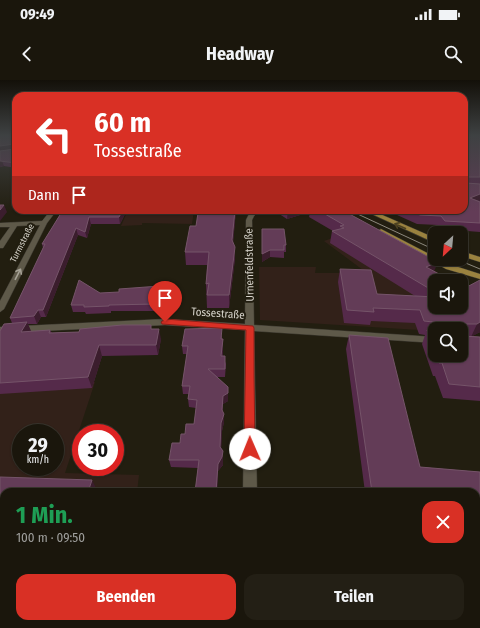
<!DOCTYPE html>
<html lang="de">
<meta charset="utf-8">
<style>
:root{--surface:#1a160c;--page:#231f15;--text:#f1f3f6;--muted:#9f9f9d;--line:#38352d;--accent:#d93025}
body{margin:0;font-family:"Fira Sans Condensed",sans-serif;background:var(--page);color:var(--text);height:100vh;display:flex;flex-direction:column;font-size:15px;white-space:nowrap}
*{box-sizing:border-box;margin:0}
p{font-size:13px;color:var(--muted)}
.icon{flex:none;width:22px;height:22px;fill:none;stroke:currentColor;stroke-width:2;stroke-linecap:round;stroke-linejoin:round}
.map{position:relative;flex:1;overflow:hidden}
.side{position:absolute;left:0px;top:408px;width:480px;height:140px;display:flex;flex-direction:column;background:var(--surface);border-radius:12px 12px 0 0;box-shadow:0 1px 3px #0004,0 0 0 1px var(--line)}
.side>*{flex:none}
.hud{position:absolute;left:12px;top:12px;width:456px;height:122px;border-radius:12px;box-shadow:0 1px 3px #0004,0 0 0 1px var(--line);background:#d93025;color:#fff;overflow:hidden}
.needle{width:26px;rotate:206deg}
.tools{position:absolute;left:428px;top:146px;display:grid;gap:8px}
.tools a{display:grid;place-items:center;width:40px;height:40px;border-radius:8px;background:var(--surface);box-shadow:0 1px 3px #0004,0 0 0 1px var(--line);font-size:20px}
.speed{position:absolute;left:12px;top:344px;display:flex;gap:8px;font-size:20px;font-weight:700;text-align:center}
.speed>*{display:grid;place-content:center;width:52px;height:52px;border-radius:50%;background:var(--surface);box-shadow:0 1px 3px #0004,0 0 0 1px var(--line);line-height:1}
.speed small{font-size:10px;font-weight:400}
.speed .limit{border:6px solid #d22;background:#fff;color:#111}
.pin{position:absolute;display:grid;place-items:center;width:34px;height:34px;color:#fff;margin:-41px -17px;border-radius:50% 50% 50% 0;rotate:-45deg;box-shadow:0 0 4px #0007}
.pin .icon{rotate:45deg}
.me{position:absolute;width:44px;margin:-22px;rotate:359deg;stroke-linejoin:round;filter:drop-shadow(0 0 3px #0008)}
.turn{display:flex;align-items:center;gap:14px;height:84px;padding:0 16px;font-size:18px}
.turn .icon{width:52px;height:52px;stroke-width:2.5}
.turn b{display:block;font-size:28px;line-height:34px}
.then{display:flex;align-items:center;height:38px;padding:0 16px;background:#0003;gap:8px;font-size:15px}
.round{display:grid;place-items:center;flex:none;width:42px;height:42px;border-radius:12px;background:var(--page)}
.headline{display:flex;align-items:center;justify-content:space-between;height:68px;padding:0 16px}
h1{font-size:24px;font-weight:700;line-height:30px;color:#1e9e55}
.button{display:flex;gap:8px;margin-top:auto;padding:8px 16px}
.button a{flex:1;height:46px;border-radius:12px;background:var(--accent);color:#fff;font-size:16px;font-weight:700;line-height:46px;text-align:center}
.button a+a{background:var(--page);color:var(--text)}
.status{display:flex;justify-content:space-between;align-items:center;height:28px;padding:0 20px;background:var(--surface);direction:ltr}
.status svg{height:11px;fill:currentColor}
header{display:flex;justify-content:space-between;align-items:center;height:52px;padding:0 16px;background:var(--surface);font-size:18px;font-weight:700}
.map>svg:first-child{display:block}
.education{fill:#322119;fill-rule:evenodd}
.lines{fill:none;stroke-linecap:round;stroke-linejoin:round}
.minor-casing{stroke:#3c3930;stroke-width:1}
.major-casing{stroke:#3c3930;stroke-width:1}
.path{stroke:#757266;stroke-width:3.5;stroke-dasharray:4.5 3;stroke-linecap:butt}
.minor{fill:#5e5949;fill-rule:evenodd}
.major{fill:#9a823f;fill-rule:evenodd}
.tram{stroke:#8d897e;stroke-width:1}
.wall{fill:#552a4a;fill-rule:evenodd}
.shaded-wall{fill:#3b1d2d}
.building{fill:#633c57;stroke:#755469}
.oneway{stroke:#4c4120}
.oneway2{stroke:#a6a296}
.route{fill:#d93025;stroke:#8d1f18}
.labels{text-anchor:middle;stroke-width:4;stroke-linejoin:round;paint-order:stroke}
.far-street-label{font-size:9px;fill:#d6d3ca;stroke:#221e10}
.street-label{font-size:11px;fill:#d6d3ca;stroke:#221e10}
</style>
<div class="status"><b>09:49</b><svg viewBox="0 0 49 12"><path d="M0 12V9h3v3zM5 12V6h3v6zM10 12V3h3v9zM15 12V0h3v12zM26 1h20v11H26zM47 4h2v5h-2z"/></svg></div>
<header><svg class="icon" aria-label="back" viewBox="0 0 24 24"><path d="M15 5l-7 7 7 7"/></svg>Headway<svg class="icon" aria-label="search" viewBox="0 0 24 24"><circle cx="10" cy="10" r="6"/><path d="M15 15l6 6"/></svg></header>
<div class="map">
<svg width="480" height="548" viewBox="0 0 480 548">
<rect width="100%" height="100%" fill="#221e10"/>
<g class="education">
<polygon points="128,130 194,130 192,144 142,143 142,145 121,146"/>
<polygon points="358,149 453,201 435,201 435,227 461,227 461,205 480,216 480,253 461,252 461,249 435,249 435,251 260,240 259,187 316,187 315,193 367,193 324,161"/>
<path d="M0,257V308L95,302L65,393L139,395L137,412H4V544H112L111,548H0ZM21,353H55V387H21Z"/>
</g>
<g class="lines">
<defs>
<g id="minor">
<polygon points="464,56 475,57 464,58"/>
<polygon points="51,130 57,130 47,143 4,229 0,232 0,221 40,145 17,146 3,168 0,168 0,161 10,147 0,147 0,143 42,141"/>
<polygon points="253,130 260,130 254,136 252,140 254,245 435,257 435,263 254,251 257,412 243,412 245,250 165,245 0,253 0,247 165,239 245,244 246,140 249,134"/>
<rect x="244" y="544" width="16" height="4"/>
</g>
<g id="major">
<polygon points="363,130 371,130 435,158 435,163"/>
<polygon points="381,149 435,177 435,179 440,179 452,185 480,194 480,199 446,189 379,152 378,151"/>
<polygon points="461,171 480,177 480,182 461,176"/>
</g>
</defs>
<use href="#minor" class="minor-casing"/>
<use href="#major" class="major-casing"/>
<polyline class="path" points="286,544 288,548"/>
<use href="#minor" class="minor"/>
<use href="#major" class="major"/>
<g class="tram">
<polyline points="349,130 435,170"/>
<polyline points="456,179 480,189"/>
</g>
</g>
<g class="wall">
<polygon points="0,55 16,55 16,88 4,86 0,87"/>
<polygon points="464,55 466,55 465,60 470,58 468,55 480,55 480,152 442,149 438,145 417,144 386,130 464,130"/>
<polygon points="63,130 127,130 120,144 91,144 87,158 78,155 46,237 41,237 37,244 28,244 31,252 50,250 52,253 152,249 161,259 158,275 102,276 92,308 0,314 0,251 12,243 10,238 43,168 42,164"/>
<polygon points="165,130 179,130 178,132 165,132"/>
<polygon points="206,130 236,130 233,163 235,179 234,187 229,228 207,228 206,204 207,185 186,185 185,172 196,146 206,133"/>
<path d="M273,130H342L434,191L435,201V227L465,208L480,201V252L472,256L480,257V321L443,318L435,296H433L422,264L425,255L419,254L415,243L371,241L370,245L344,243L338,202L340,189L377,214L415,216L330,163L332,151H333L309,137L310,132L287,139ZM435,249H461V275H435Z"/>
<polygon points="262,149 286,165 286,172 284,172 284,178 270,177 262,182"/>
<polygon points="161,212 158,231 111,231 111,233 86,234 85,232 73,232 71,225 100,213"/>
<polygon points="349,255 420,387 480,392 480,438 476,438 476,412 365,412 346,269"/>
<polygon points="222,256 222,259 223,259 223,276 226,284 225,297 217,297 228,315 228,321 223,324 223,332 224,342 222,351 221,368 223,371 223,385 218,391 217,412 195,412 198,388 171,387 169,380 180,363 185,354 194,344 196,328 189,327 188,319 189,314 183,314 182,306 187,274 183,274 182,266"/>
<polygon points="0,397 97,410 96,412 4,412 4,529 0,528"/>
</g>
<g class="shaded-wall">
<polygon points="14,64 16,70 0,71 0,66"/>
<polygon points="0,81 2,81 4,86 0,87"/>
<polygon points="480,114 480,121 470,118"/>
<polygon points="4,125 7,132 0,141 0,130"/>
<polygon points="123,130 127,130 120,144 119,137"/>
<polygon points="235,130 236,130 232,172 232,160"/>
<polygon points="288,130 310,130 310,132 287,139"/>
<polygon points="89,137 91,144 87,158 85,152"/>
<polygon points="76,148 78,155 46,237 43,230"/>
<polygon points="235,167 234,187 229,228 229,215"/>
<polygon points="270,170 270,177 262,182 262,174"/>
<polygon points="438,182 433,194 426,187"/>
<polygon points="160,206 161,212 158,231 156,224"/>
<polygon points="38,230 41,237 37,244 34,236"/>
<polygon points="27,242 32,253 21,252"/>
<polygon points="480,242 480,252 471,257 477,244"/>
<polygon points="159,249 161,259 158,275 156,265"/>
<polygon points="466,250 461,260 461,252"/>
<polygon points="223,259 223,267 222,284 221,276"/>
<polygon points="99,265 102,276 92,308 88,297"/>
<polygon points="228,307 228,321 223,324 223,338 222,330 223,316"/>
<polygon points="224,334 224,342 222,351 221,375 220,367 221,343"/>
<polygon points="223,371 223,385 218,391 217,412 216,412 218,384"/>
<polygon points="92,400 97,410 96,412 88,412"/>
</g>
<g class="building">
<polygon points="0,55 16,55 16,83 0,81 0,71 15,69 16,66 14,64 0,66"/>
<polygon points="464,55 466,55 465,56 465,60 476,55 480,55 480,97 467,97 465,98 466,103 480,104 480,114 470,118 480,122 480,143 445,141 441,136 420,135 408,130 464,130"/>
<polygon points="0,125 4,125 0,130"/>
<polygon points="63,130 123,130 119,137 89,137 85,152 76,148 43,230 38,230 34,236 10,238 45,164 42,164"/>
<polygon points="206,130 235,130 232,160 235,167 229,215 207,215 209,203 206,204 209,172 185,172 190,146 196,146 198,133 206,133"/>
<polygon points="318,130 342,130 438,182 426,187 452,201 435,201 435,212 332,151 344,148 340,146 344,145"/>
<polygon points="262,149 284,149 286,165 284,165 284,170 270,170 262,174"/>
<polygon points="340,189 371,190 377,214 435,217 435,227 461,227 461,206 465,208 480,200 480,242 477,244 466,244 466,250 461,252 461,249 442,249 442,243 424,241 420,230 373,228 374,232 347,230"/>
<polygon points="79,200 100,213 119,212 119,209 160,206 156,224 109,225 109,226 84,227 84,225 71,225"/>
<polygon points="27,242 21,252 50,250 49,253 79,252 80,249 122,245 151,245 151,249 159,249 156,265 99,265 88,297 0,303 0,251 4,244"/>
<polygon points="222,248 221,259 223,259 221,276 225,276 225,289 208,289 228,307 228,313 223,316 222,330 224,334 221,343 220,367 223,371 222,377 218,384 216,412 195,412 199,380 169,380 172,363 180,363 181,354 185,354 186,344 194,344 197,320 188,319 190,306 182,306 188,266 182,266 185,249"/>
<polygon points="427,250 435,251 435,272"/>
<polygon points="349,255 388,258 420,387 480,392 480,425 476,425 476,412 372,412"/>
<polygon points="461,256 480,257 480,307 449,304 442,283 439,283 436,275 461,275"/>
<polygon points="0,397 92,400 88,412 4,412 4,521 0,521"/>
<polygon points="105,544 226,544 226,548 104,548"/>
</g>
<defs><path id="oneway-shaft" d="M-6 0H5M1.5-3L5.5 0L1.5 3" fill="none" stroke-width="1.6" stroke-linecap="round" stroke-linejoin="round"/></defs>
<use class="oneway" href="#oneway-shaft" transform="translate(400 146) rotate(-156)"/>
<use class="oneway2" href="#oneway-shaft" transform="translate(18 194) rotate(-63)"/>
<linearGradient id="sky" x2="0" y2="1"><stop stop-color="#131009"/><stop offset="0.42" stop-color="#3e4142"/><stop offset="1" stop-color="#3e4142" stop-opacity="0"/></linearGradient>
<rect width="480" height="132" fill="url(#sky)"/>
<polygon class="route" points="165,239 253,246 254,248 254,296 255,369 253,372 250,373 246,372 244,369 246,250 162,244 161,242"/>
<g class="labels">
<g class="far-street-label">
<text transform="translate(22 163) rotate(-63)" y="3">Turmstraße</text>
</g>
<g class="street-label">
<text transform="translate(249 185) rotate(-91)" y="4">Urnenfeldstraße</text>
<text transform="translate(218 233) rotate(4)" y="4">Tossestraße</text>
</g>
</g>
</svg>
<div class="tools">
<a><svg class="needle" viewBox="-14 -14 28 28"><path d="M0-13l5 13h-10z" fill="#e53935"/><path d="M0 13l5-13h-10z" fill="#9f9f9d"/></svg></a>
<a><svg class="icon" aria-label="sound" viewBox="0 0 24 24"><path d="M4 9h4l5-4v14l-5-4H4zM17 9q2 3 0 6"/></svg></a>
<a><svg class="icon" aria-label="search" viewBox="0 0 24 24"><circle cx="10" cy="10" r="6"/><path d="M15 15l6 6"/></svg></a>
</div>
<div class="speed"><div>29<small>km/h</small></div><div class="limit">30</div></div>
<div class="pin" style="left:165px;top:242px;background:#d93025"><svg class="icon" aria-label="arrive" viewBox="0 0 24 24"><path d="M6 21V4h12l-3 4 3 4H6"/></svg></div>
<svg class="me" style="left:250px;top:369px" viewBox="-20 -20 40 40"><circle r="19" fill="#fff"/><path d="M0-13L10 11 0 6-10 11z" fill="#d93025"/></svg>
<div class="hud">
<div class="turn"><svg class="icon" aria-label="left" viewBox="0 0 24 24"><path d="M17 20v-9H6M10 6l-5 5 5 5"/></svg><div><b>60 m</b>Tossestraße</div></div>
<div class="then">Dann<svg class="icon" aria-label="arrive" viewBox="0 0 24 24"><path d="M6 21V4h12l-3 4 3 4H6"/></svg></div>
</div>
<section class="side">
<div class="headline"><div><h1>1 Min.</h1><p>100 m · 09:50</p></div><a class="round" style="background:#d93025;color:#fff"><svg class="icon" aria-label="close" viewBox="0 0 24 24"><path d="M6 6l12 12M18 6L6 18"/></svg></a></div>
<div class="button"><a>Beenden</a><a>Teilen</a></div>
</section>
</div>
